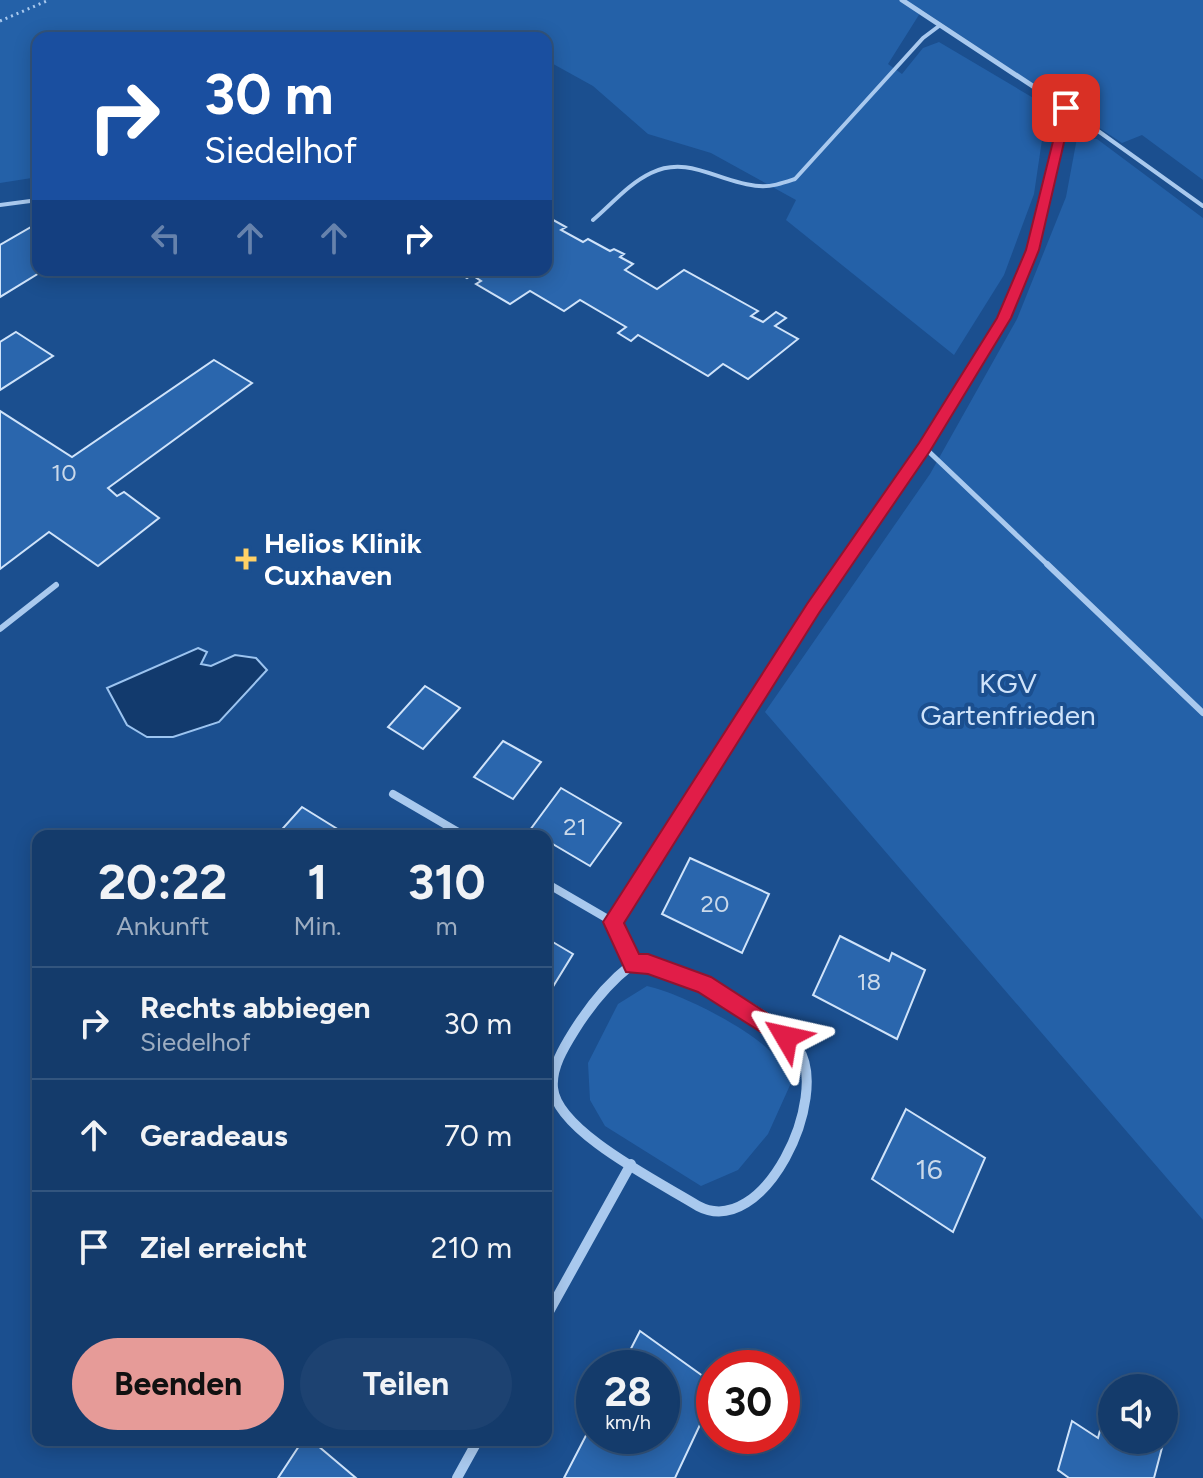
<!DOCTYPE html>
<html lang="de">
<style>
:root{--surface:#143b6b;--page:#1d4271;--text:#f1f3f6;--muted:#9dadc1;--line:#33557e;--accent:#e69b98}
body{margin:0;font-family:Figtree,sans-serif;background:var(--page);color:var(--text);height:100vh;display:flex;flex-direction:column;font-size:30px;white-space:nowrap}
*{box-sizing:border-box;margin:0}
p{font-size:26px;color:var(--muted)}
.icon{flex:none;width:44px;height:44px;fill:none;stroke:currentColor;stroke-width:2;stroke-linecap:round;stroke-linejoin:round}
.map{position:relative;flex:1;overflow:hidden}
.panel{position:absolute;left:32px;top:830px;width:520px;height:616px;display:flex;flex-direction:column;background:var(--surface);border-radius:16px;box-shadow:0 4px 20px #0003,0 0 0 2px var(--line)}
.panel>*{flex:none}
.guide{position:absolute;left:32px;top:32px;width:520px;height:244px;border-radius:16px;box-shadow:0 4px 20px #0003,0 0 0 2px var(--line);background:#1a4fa0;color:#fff;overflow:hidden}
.buttons{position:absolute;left:1098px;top:1374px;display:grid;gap:16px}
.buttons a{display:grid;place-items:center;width:80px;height:80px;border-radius:50%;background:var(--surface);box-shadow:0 4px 20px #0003,0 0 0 2px var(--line);font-size:40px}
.speed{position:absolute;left:576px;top:1350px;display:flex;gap:16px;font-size:40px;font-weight:700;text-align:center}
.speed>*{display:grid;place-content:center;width:104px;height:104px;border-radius:50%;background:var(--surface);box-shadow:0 4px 20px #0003,0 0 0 2px var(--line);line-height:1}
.speed small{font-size:20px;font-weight:400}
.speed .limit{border:12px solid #d22;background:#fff;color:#111}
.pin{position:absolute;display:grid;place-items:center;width:68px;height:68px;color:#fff;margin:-34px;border-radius:16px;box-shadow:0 4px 12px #0006}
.me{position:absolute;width:88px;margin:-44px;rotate:306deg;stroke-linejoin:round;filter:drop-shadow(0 0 6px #0008)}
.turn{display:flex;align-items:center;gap:28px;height:168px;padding:0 40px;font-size:36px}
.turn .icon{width:104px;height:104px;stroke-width:2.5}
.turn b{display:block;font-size:56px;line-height:68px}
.lanes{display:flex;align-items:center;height:76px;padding:0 40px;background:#0003;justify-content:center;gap:40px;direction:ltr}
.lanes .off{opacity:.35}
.eta{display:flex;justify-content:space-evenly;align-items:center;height:136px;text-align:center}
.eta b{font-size:48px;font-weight:700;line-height:56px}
.cta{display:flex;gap:16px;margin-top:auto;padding:16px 40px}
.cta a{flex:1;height:92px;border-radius:48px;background:var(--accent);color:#111;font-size:32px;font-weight:700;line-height:92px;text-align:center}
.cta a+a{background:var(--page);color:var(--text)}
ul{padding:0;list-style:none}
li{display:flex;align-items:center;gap:24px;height:112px;padding:0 40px;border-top:2px solid var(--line)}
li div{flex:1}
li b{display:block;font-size:30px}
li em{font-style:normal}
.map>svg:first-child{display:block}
.green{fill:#2461a8}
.water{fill:#123a6d;stroke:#9cc4f0;stroke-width:2}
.building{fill:#2a66ad;stroke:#cfe3fa;stroke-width:2}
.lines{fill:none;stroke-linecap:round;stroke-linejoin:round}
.path{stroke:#a9c9ee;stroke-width:3;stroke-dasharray:2 4;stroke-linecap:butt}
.service-far2{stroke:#a9c9ee;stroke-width:4}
.service-far1{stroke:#a9c9ee;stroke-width:5}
.service{stroke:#a9c9ee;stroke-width:6}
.minor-far3{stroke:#a9c9ee;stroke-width:5}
.minor-far2{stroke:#a9c9ee;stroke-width:6}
.minor-far1{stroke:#a9c9ee;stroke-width:8}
.minor{stroke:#a9c9ee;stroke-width:10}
.route{fill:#e11d48;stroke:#92132f;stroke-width:2}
.poi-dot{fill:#ffd166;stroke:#1b4f8f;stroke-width:3}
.labels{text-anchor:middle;stroke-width:8;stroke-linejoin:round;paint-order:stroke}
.number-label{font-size:24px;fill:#cad9ea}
.poi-label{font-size:28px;font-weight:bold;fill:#fff;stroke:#1b4f8f;text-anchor:start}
.park-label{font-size:28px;fill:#cfe3fa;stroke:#1b4f8f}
.near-number-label{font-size:28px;fill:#cad9ea}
</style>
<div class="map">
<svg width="1203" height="1478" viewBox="0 0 1203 1478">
<rect width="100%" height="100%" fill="#1b4f8f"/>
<g class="green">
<polygon points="0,0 1203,0 1203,180 1142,135 1122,143 922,10 888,64 902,74 923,48 939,42 1047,106 1034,194 1004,275 954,355 786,220 796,200 711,153 648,134 593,86 546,60 546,38 38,38 38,177 0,183"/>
<polygon points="1077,138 1097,139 1203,218 1203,1220 765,712 930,474 1017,319 1066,197"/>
<path d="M647,986C682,994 751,1029 775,1056C781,1063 786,1074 791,1083L768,1134L738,1170L701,1186L605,1126L590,1100L588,1063L618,1004Z"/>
</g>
<polygon class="water" points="198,648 207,652 201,664 211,666 235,655 256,658 267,670 219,722 173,737 147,737 127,725 107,688"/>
<g class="building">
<polygon points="546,216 566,227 561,230 583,242 588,239 610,251 614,249 624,254 620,257 633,264 625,270 657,289 684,270 758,311 751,316 763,322 776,312 786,318 775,326 798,339 748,379 723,364 708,376 638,335 631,341 618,333 626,327 580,300 564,311 530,291 510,304 476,284 481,281 472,275 467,278 454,270 546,270"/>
<polygon points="38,223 38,270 44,270 0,297 0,245"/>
<polygon points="16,332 53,356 0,390 0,342"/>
<polygon points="214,360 252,383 108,488 117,496 124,492 159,518 98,566 49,532 0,569 0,411 72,457"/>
<polygon points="425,686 460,708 423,749 388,727"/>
<polygon points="503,741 541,762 513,799 474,777"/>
<polygon points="561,788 621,823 590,866 546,840 546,836 530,830"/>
<polygon points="302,807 339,830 334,836 276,836"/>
<polygon points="690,858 769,894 742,953 662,914"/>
<polygon points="840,936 889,961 892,953 925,970 897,1039 813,995"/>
<polygon points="546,938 573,954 546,998"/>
<polygon points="906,1109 985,1158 953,1232 872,1179"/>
<polygon points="640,1331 714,1384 714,1395 675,1478 564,1478 594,1420 594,1436 662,1436 662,1368 621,1368"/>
<polygon points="1112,1385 1117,1388 1112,1388 1112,1440 1164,1440 1154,1478 1069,1478 1058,1470 1072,1421 1098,1438"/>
<polygon points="303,1440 311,1440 356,1478 278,1478"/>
</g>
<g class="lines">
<polyline class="path" points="0,21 49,0"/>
<g class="service-far2">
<polyline points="1066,108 1203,206"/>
<polyline points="0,205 38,200"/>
<path d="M593,220C612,204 628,184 651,173C689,154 721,184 759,186C772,187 783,183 795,179L923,38L939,26"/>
</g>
<polyline class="service-far1" points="924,447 1049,566"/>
<g class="service">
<polyline points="1047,564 1203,713"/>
<polyline points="0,629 56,585"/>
</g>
<polyline class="minor-far3" points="902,0 1066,108 1032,250"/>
<path class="minor-far2" d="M842,566C910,468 993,360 1032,248"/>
<g class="minor-far1">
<polyline points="393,794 465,836"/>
<polyline points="546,883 613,922 633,964"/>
<polyline points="613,922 844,564"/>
<polyline points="627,968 633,964 658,968"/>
</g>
<g class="minor">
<path d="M630,966C607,984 589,1007 574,1031C564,1047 551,1068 553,1088C557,1132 663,1184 698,1206C764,1241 831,1096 798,1048C771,1009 695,979 651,966"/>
<polyline points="546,1317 631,1164"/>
<polyline points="457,1478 478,1440"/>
</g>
</g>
<polygon class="route" points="1062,105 1072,108 1039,250 1011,318 930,451 819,613 624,923 639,954 648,954 711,977 793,1030 796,1037 793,1045 786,1048 698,992 648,974 626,972 603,922 807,604 919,443 997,318 1026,250"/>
<path class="poi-dot" d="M242 547h8v8h8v8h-8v8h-8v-8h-8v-8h8z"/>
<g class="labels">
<g class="number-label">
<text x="64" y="481">10</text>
<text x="575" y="835">21</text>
<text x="715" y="912">20</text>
<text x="869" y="990">18</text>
</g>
<g class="poi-label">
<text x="264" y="553">Helios Klinik<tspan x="264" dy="32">Cuxhaven</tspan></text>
</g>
<g class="park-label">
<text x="1008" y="693">KGV<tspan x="1008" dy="32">Gartenfrieden</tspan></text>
</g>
<g class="near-number-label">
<text x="929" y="1179">16</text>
</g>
</g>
</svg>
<div class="buttons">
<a><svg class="icon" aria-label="sound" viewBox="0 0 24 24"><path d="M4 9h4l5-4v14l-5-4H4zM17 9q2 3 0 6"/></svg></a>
</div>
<div class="speed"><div>28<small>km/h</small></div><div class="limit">30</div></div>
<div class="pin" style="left:1066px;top:108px;background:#d93025"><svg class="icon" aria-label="arrive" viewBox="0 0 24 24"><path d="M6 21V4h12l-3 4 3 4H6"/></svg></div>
<svg class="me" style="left:786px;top:1037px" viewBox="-20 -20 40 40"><path d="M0-17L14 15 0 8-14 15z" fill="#e11d48" stroke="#fff" stroke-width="4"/></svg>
<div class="guide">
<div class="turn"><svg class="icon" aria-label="right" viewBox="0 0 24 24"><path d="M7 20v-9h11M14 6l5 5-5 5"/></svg><div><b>30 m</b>Siedelhof</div></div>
<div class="lanes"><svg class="icon off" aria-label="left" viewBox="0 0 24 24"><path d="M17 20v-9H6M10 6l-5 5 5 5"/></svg><svg class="icon off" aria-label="ahead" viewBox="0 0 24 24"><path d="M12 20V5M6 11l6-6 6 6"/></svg><svg class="icon off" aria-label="ahead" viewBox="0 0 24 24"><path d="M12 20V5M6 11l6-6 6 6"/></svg><svg class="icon" aria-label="right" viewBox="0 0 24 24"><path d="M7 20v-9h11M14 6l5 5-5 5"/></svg></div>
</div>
<section class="panel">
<div class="eta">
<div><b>20:22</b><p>Ankunft</p></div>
<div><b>1</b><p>Min.</p></div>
<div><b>310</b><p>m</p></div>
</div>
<ul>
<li><svg class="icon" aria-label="right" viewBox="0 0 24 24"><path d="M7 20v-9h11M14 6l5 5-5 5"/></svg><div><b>Rechts abbiegen</b><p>Siedelhof</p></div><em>30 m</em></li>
<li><svg class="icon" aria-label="ahead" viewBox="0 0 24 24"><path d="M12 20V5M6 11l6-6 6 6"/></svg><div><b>Geradeaus</b></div><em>70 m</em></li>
<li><svg class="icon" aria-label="arrive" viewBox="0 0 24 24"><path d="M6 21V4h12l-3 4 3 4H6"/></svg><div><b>Ziel erreicht</b></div><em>210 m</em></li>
</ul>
<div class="cta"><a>Beenden</a><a>Teilen</a></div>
</section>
</div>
